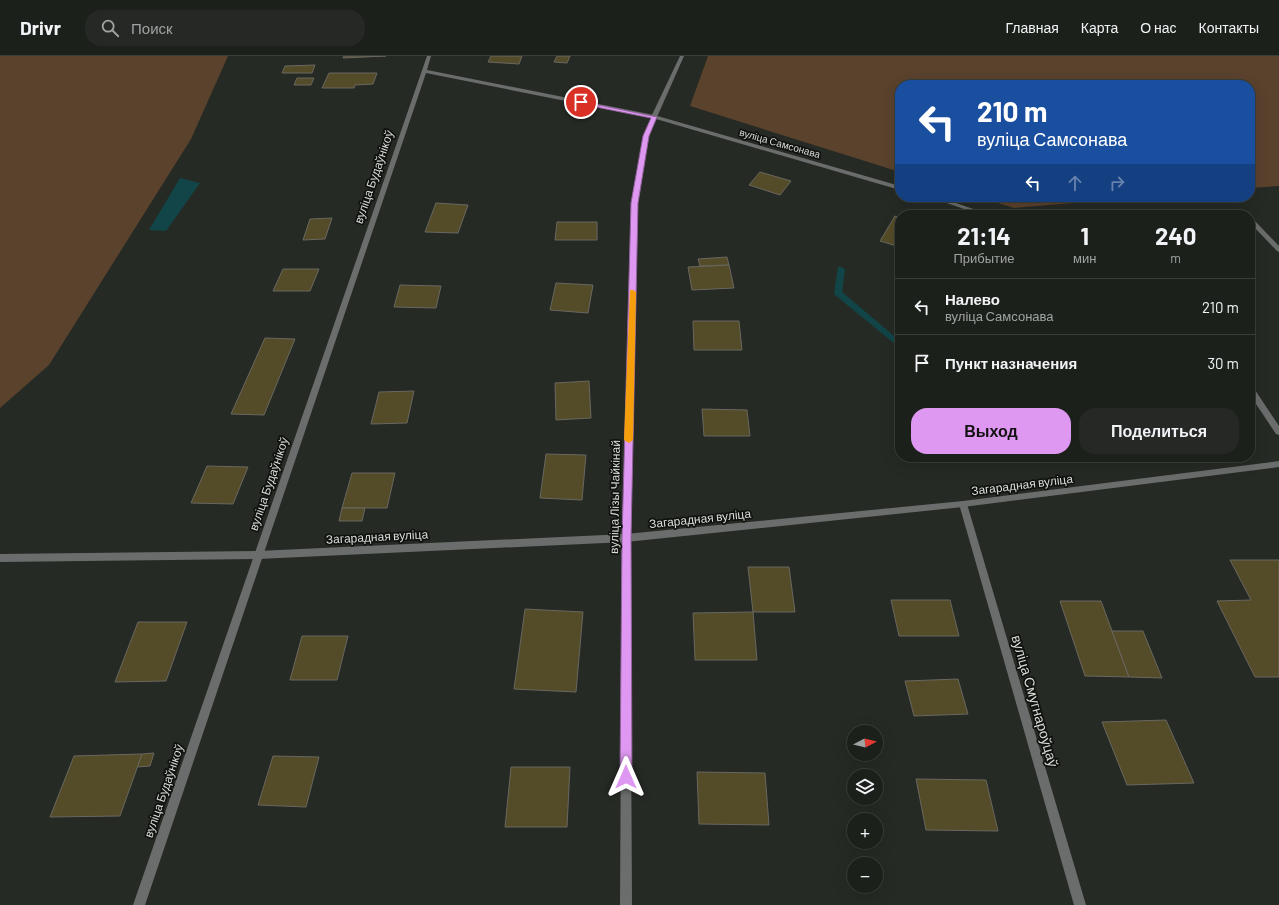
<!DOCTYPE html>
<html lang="ru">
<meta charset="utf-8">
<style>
:root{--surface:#1c201b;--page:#252824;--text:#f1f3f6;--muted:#a0a3a3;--line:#3a3e3a;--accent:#df98f1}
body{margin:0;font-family:Barlow,sans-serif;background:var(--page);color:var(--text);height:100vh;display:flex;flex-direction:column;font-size:15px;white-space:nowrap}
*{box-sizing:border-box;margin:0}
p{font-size:13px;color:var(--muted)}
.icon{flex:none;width:22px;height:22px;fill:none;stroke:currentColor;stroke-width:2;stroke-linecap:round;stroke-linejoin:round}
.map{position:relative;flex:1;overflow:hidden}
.side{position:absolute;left:895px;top:154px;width:360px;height:252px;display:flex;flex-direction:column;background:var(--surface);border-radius:16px;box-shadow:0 4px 16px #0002,0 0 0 1px var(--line)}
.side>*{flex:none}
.top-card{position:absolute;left:895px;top:24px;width:360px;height:122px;border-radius:16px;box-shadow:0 4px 16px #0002,0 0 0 1px var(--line);background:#1a4fa0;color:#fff;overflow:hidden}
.needle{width:26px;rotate:83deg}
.controls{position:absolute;left:847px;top:669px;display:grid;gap:8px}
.controls a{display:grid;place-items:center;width:36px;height:36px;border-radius:50%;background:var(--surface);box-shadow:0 4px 16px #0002,0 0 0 1px var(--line);font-size:20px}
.pin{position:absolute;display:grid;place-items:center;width:34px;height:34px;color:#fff;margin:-17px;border:2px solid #fff;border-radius:50%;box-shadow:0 1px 4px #0007}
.me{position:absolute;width:44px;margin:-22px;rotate:0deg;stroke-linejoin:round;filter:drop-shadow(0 0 3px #0008)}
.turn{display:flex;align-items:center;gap:14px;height:84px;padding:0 16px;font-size:18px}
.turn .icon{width:52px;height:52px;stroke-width:2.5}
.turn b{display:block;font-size:28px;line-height:34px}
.lanes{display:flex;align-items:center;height:38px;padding:0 16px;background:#0003;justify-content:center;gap:20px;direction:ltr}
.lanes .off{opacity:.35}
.eta{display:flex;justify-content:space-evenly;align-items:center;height:68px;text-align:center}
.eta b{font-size:24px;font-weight:700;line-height:28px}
.button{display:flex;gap:8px;margin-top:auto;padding:8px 16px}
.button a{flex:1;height:46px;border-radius:16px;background:var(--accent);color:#111;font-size:16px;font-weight:700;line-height:46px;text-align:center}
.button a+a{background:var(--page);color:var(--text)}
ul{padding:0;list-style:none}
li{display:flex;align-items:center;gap:12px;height:56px;padding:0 16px;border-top:1px solid var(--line)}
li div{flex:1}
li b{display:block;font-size:15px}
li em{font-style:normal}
header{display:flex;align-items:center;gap:24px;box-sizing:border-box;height:56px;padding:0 20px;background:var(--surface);border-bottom:1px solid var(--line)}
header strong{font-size:19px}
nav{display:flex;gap:22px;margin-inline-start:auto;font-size:14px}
.search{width:280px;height:36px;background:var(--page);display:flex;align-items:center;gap:10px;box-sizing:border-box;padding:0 14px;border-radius:16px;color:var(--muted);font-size:15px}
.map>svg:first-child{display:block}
.green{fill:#5a422d}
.water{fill:#114548}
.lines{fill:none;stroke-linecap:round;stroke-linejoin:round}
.stream{fill:#114548;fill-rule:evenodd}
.building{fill:#544c28;stroke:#696760}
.service{fill:#6a6d6c;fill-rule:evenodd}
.minor{fill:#6a6d6c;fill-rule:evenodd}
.tertiary{fill:#6a6d6c;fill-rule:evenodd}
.route{fill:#df98f1;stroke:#91639d}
.slow{fill:#f59e0b}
.labels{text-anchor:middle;stroke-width:3.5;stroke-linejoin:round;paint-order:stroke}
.far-street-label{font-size:10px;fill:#dbddd9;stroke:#10120f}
.street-label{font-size:12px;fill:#dbddd9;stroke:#10120f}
.near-street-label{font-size:14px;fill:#dbddd9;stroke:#10120f}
</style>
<header>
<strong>Drivr</strong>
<div class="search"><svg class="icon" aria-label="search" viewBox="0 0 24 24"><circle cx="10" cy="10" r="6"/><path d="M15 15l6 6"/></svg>Поиск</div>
<nav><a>Главная</a><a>Карта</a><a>О нас</a><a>Контакты</a></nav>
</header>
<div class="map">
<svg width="1279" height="849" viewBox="0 0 1279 849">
<rect width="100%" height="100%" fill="#262a24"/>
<g class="green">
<polygon points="0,0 228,0 191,83 49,309 0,352"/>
<polygon points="708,0 1279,0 1279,130 1250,132 1250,29 900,29 900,116 690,50"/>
<polygon points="979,141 1144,141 1014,152"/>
</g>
<polygon class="water" points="180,122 200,127 166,175 149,174"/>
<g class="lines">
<polygon class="stream" points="838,211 841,211 845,213 842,236 900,285 900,292 835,239 834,237"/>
</g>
<g class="building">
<polygon points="344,0 386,0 343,2"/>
<polygon points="491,0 522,0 519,8 488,6"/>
<polygon points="557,0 570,0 567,7 554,6"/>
<polygon points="315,9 312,17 282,17 285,10"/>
<polygon points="329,17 377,17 373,28 355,29 354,32 322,32"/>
<polygon points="297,22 314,22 311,29 294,29"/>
<polygon points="760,116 791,125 780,139 749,129"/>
<polygon points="436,147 468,149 458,177 425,176"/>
<polygon points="895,160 900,162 900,191 880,185"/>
<polygon points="332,162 325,183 303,184 310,163"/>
<polygon points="557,166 597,166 597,184 555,184"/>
<polygon points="727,201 729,209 700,210 698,203"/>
<polygon points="729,209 734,232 692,234 688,211"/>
<polygon points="283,213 319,213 310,235 273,235"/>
<polygon points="556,227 593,229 588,257 550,254"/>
<polygon points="400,229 441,230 436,252 394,251"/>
<polygon points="693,265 739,265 742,294 694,294"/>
<polygon points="265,282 295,283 264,359 231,358"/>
<polygon points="589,325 591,362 556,364 555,327"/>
<polygon points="414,335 407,367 371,368 379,336"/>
<polygon points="702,353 747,354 750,380 704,380"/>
<polygon points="546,398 586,399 582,444 540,442"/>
<polygon points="207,410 248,411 233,448 191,447"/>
<polygon points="352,417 395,417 387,452 342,452"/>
<polygon points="342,452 365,452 362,465 339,465"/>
<polygon points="1230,504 1279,504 1279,621 1255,621 1217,545 1251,544"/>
<polygon points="748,511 789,511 795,556 753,556"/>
<polygon points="891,544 950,544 959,580 899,580"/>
<polygon points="1060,545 1101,545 1129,621 1085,620"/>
<polygon points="525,553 583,556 576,636 514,633"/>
<polygon points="753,556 757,604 695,604 693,557"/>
<polygon points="138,566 187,566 166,625 115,626"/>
<polygon points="1112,575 1143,575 1162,622 1129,621"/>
<polygon points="302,580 348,580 337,624 290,624"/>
<polygon points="958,623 968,658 914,660 905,625"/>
<polygon points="1166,664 1194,727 1127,729 1102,666"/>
<polygon points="154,697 150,710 137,711 142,698"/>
<polygon points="142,698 120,760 50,761 74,700"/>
<polygon points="273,700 319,701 306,751 258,749"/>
<polygon points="511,711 570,711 567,771 505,771"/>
<polygon points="697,716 765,717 769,769 699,768"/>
<polygon points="916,723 986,724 998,775 926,774"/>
</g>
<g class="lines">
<polygon class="service" points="1250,161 1252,162 1279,190 1279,196 1277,195 1250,167"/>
<g class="minor">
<polygon points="427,0 431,0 427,14 654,59 900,130 900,134 656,63 649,80 638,147 630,482 632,849 620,849 622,482 632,147 643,80 651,62 426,17 145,849 133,849"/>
<polygon points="929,141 938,141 991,159 982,159"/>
<polygon points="1250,330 1253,331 1279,370 1279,379 1276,378 1250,339"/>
<polygon points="963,445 966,446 967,448 1086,849 1074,849 959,448 960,446"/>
</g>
<g class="tertiary">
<polygon points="680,0 684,0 657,61 652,62 651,61"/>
<polygon points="1279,405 1279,411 963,451 626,486 258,503 0,506 0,498 258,495 626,478 963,445"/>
</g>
</g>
<polygon class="route" points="579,45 657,61 649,80 638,147 631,482 632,721 630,726 626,727 622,726 620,721 622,482 631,147 643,80 651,62 581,48 578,46"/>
<polygon class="slow" points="630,234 633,234 636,236 633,384 629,387 624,384"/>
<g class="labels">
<g class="far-street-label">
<text transform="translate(780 87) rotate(16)" y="4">вуліца Самсонава</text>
</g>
<g class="street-label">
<text transform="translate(374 121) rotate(-71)" y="4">вуліца Будаўнікоў</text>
<text transform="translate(269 428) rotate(-71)" y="4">вуліца Будаўнікоў</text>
<text transform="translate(1022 429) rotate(-7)" y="4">Загарадная вуліца</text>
<text transform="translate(615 441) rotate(-89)" y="4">вуліца Лізы Чайкінай</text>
<text transform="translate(700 463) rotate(-6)" y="4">Загарадная вуліца</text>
<text transform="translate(377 481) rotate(-3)" y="4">Загарадная вуліца</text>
<text transform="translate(164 735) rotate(-71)" y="4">вуліца Будаўнікоў</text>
</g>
<g class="near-street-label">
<text transform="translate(1035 645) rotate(74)" y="5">вуліца Смугнароўцаў</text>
</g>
</g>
</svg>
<div class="controls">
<a><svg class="needle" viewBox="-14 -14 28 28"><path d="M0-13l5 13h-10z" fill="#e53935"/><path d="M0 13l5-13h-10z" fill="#a0a3a3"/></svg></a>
<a><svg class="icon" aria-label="layers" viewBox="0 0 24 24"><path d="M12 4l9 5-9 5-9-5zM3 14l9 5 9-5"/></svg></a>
<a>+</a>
<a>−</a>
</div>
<div class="pin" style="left:581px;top:46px;background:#d93025"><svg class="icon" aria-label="arrive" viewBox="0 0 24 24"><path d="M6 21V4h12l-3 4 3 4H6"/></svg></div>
<svg class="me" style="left:626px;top:721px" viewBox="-20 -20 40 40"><path d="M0-17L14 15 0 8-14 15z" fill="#df98f1" stroke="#fff" stroke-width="4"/></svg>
<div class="top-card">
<div class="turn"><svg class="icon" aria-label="left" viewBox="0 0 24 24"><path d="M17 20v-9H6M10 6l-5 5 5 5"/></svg><div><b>210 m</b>вуліца Самсонава</div></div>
<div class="lanes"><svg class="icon" aria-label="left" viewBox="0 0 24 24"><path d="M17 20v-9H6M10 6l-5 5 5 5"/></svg><svg class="icon off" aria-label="ahead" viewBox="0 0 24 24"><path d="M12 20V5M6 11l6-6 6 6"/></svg><svg class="icon off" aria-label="right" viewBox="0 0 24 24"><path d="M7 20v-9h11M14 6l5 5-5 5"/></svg></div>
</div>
<section class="side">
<div class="eta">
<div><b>21:14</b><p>Прибытие</p></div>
<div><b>1</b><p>мин</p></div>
<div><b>240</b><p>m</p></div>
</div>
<ul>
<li><svg class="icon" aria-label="left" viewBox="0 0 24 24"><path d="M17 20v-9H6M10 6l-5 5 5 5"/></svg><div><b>Налево</b><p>вуліца Самсонава</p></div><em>210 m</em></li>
<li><svg class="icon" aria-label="arrive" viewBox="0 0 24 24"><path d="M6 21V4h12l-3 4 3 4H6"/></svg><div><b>Пункт назначения</b></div><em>30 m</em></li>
</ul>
<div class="button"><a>Выход</a><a>Поделиться</a></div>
</section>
</div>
